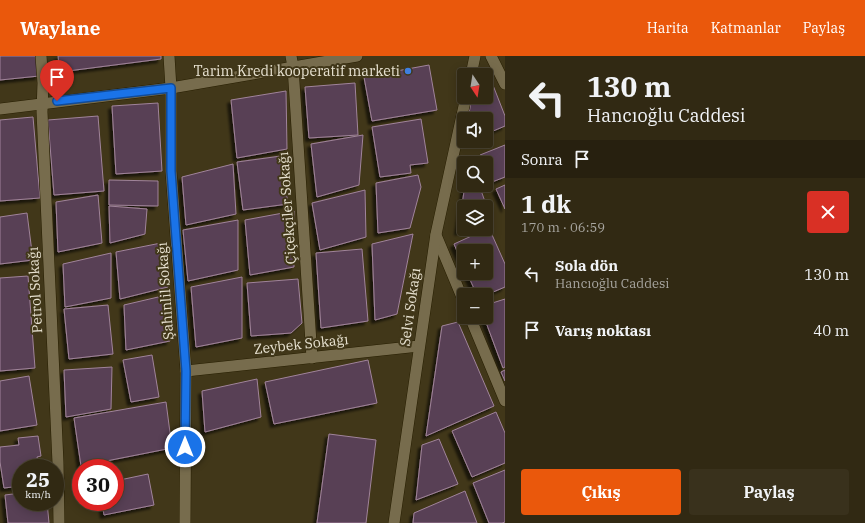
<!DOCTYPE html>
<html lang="tr">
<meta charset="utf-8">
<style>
:root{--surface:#312913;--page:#39311c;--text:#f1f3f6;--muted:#a8a6a0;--line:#4c4533;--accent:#ea580c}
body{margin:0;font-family:"IBM Plex Serif",serif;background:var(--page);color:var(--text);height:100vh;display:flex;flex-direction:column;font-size:15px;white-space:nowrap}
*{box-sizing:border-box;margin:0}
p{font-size:13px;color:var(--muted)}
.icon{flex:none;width:22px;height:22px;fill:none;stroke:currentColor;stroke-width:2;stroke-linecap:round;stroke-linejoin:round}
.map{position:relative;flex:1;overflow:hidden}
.panel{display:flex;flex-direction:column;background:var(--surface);width:360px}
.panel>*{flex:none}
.guide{background:#312913;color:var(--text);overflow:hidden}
.needle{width:26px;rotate:168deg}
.tools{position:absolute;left:457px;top:12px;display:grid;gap:8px}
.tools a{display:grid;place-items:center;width:36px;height:36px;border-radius:4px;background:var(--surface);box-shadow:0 2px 10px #0003,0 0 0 1px var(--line);font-size:20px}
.speed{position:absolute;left:12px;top:403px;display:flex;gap:8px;font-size:20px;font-weight:700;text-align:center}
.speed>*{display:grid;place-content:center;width:52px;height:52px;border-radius:50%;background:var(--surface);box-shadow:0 2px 10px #0003,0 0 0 1px var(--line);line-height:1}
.speed small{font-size:10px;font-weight:400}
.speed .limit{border:6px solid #d22;background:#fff;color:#111}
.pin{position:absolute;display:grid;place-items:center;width:34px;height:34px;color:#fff;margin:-41px -17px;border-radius:50% 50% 50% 0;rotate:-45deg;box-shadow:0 0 4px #0007}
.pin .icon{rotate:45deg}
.me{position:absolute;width:44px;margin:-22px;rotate:0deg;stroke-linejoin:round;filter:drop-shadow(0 0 3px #0008)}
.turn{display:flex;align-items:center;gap:14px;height:84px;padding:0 16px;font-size:18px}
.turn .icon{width:52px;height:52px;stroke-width:2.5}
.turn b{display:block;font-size:28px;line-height:34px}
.then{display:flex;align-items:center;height:38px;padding:0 16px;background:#0003;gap:8px;font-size:15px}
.round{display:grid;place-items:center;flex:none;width:42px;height:42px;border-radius:4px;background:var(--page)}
.headline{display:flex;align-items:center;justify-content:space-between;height:68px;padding:0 16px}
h1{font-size:24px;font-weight:700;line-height:30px}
.action{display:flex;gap:8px;margin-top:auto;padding:8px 16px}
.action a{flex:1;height:46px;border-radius:4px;background:var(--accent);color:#fff;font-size:16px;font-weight:700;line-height:46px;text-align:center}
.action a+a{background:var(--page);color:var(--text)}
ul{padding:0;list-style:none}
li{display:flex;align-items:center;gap:12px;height:56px;padding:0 16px}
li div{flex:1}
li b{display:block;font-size:15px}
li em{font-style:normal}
header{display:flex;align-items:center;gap:24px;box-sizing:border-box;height:56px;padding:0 20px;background:var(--accent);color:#fff}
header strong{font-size:19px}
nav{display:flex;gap:22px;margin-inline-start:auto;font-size:14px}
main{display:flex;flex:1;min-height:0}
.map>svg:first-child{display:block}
.building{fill:#593f54;stroke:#a0849b;filter:url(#shadow)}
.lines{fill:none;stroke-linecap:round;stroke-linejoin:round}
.minor-casing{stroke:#271e01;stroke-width:12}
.tertiary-casing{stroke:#271e01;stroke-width:12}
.minor{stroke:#776c4d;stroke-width:11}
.tertiary{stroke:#776c4d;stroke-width:11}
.route-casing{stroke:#114b97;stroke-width:10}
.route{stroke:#1a73e8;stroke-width:7}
.shop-dot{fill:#3f7fe0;stroke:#413719;stroke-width:1.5}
.labels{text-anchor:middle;stroke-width:4;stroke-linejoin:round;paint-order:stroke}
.poi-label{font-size:14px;fill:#e8e2d1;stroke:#413719;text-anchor:end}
.street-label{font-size:14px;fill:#e8e2d1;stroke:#413719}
</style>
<header>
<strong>Waylane</strong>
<nav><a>Harita</a><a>Katmanlar</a><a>Paylaş</a></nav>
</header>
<main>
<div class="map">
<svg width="505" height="467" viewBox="0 0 505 467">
<defs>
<filter id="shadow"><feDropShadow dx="-3.5" dy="3.5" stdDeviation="1" flood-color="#0009"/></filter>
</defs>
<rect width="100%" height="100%" fill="#413719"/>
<g class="building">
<polygon points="0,0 37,0 39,20 0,24"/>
<polygon points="58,0 161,0 161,3 60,16"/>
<polygon points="429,9 437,54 372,65 364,21"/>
<polygon points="489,19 505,60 505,70 486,78 486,63 468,63 472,41 486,41 486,20"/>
<polygon points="355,27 358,79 309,82 305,31"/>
<polygon points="286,35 287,93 237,102 231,44"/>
<polygon points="158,47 162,115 116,118 112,50"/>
<polygon points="98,60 104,135 54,139 48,64"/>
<polygon points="33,61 40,142 0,145 0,64"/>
<polygon points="421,63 428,107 410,109 411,117 380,121 372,71"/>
<polygon points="363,79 359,129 317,141 311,88"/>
<polygon points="505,89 505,121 492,126 486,112 486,107 484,107 480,99"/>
<polygon points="281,100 288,148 243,154 237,106"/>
<polygon points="233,108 236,158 186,169 182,121"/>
<polygon points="418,119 421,131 410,172 378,177 376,127"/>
<polygon points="109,124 158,125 158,150 109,149"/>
<polygon points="465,129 479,129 491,162 486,165 486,151 464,151 464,173 466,173 458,176"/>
<polygon points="505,129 505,153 496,133"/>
<polygon points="365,134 366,181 320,194 312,147"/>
<polygon points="98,139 102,187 58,196 56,146"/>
<polygon points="109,150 147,153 145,178 110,187"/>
<polygon points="294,155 294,211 250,219 245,164"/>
<polygon points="27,157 33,204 0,208 0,161"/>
<polygon points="238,164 238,214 188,225 183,174"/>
<polygon points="489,172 505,208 505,231 486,239 477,239 467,217 486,217 486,195 464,195 464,211 454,188"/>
<polygon points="413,178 397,258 375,264 372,188"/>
<polygon points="166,186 168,231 120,243 116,196"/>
<polygon points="362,193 368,265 321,272 316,197"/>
<polygon points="111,197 111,242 65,251 63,208"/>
<polygon points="28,220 35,312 0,315 0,222"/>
<polygon points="242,221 242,282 196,291 191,231"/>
<polygon points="298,223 302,267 291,277 251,280 247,227"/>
<polygon points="171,238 170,285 126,294 124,249"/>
<polygon points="505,243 505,311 503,312 484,261 486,261 486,249"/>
<polygon points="108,249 113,298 69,303 64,253"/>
<polygon points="458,266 494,350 426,380 442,270"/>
<polygon points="152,299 159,341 131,346 123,304"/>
<polygon points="368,304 377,347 274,368 265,326"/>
<polygon points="112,311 111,353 66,361 64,314"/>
<polygon points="505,314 505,325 501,316"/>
<polygon points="29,320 37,369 0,375 0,325"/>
<polygon points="257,323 261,361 205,376 202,335"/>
<polygon points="166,346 172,392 81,410 74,362"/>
<polygon points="496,356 505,377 505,407 472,421 452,375"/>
<polygon points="329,378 376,384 366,467 317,467"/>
<polygon points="38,380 41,400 37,401 39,412 21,412 21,430 4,432 0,406 0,391 19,389 18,382"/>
<polygon points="439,383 458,428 416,444 422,389"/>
<polygon points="505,414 505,466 502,467 489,467 473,427"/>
<polygon points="148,418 154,449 104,459 102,446 115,446 115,425"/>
<polygon points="465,435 477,467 413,467 414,457"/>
<polygon points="21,437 21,446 47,446 49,467 8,467 5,439"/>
</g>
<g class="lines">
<defs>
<g id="minor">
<polyline points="41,0 43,27 42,56 58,407 59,467"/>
<polyline points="169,0 171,32 171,115 186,315 185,467"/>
<polyline points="291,0 293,11 312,302"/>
<polyline points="491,0 505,28"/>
<polyline points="471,19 475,0"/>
<polyline points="436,179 464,246"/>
<polyline points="470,261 505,345"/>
<polyline points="186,315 419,290"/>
<polyline points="394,467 436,178 466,41"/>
</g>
<polyline id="tertiary" points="0,53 171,32 357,0"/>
</defs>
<use href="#minor" class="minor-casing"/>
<use href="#tertiary" class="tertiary-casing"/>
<use href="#minor" class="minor"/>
<use href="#tertiary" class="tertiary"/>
</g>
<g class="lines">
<defs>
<polyline id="route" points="57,45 171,32 171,115 186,315 185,391"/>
</defs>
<use href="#route" class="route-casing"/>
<use href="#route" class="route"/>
</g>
<circle class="shop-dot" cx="408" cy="15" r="4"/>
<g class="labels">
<g class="poi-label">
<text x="400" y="20">Tarim Kredi kooperatif marketi</text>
</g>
<g class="street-label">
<text transform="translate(287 152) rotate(-94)" y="5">Çiçekçiler Sokağı</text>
<text transform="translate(35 234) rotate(-93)" y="5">Petrol Sokağı</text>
<text transform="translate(165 235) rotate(-94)" y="5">Şahinlil Sokağı</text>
<text transform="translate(410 251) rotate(-82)" y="5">Selvi Sokağı</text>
<text transform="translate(301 288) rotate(-6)" y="5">Zeybek Sokağı</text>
</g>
</g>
</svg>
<div class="tools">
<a><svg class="needle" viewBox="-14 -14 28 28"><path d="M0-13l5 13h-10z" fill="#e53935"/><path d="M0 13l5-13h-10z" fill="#a8a6a0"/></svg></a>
<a><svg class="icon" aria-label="sound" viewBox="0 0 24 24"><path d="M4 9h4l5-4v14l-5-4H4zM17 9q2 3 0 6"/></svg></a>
<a><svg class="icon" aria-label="search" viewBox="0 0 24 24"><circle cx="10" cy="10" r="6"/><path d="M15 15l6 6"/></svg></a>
<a><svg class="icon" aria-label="layers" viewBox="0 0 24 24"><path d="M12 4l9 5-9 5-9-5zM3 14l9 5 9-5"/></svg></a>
<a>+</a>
<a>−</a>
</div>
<div class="speed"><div>25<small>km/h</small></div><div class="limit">30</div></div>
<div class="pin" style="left:57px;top:45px;background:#d93025"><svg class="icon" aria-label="arrive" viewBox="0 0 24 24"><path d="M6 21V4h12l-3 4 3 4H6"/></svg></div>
<svg class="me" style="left:185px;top:391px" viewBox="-20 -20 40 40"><circle r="17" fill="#1a73e8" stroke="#fff" stroke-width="3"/><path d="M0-11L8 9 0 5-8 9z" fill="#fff"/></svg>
</div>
<section class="panel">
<div class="guide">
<div class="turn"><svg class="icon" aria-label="left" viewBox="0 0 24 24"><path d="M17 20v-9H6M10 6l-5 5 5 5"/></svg><div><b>130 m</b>Hancıoğlu Caddesi</div></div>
<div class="then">Sonra<svg class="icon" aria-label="arrive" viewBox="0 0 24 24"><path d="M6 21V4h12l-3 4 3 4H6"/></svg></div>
</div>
<div class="headline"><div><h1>1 dk</h1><p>170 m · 06:59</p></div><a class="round" style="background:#d93025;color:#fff"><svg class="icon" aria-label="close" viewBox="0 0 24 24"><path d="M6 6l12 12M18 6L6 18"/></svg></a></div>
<ul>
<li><svg class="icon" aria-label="left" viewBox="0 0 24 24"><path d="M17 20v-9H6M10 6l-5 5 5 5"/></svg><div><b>Sola dön</b><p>Hancıoğlu Caddesi</p></div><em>130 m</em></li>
<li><svg class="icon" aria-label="arrive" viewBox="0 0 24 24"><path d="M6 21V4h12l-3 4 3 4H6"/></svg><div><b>Varış noktası</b></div><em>40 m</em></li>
</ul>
<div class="action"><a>Çıkış</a><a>Paylaş</a></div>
</section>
</main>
